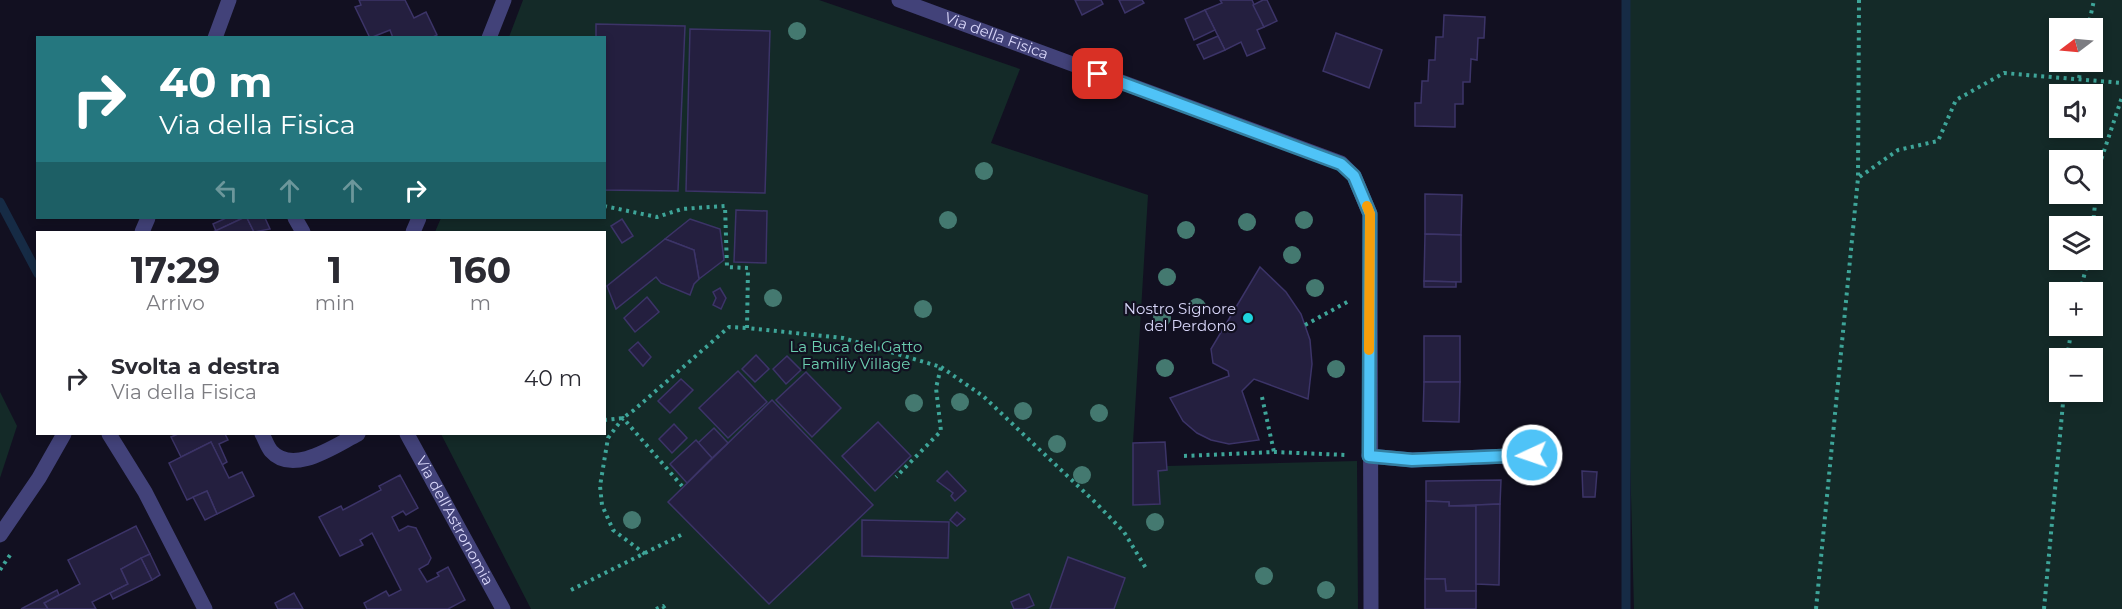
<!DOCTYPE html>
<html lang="it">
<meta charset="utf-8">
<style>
:root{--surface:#fff;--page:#f7f7f7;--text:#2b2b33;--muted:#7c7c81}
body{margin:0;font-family:Montserrat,sans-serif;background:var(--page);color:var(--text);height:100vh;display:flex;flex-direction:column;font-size:22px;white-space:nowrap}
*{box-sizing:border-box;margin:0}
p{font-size:20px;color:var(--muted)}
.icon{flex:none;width:33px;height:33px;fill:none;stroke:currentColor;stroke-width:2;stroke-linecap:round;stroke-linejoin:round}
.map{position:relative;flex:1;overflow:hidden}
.details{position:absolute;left:36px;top:231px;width:570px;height:204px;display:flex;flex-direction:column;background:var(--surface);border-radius:0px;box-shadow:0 3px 9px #0003}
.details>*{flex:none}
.guide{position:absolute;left:36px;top:36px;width:570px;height:183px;border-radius:0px;box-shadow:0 3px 9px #0003;background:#25777f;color:#fff;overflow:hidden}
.needle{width:39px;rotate:254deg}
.buttons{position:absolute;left:2049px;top:18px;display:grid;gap:12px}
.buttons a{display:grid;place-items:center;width:54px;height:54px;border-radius:0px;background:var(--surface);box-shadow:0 3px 9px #0003;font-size:30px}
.pin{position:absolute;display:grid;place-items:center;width:51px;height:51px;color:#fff;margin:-26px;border-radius:12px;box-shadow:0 3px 9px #0006}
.me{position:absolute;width:66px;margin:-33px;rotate:267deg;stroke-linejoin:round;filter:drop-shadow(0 0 4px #0008)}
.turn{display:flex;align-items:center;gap:21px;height:126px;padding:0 24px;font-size:27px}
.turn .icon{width:78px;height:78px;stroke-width:2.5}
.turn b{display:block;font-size:42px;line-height:51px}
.lanes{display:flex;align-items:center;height:57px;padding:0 24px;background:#0003;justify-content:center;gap:30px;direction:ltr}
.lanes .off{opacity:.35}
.eta{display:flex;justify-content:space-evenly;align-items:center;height:102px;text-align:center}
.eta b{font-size:36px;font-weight:700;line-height:42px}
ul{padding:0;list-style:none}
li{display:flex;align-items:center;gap:18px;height:90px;padding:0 24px}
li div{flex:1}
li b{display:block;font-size:22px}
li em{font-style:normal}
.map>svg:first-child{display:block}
.green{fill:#142a28;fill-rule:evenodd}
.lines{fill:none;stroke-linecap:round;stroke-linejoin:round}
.stream{stroke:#162b45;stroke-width:9}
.building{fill:#241f3f;stroke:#3c3468;stroke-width:1.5}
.path{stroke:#3ea599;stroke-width:4;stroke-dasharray:3 4.5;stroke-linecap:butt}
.minor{stroke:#424279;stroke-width:15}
.tree{fill:#447970}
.route-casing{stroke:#337fa1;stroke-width:15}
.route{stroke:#4fc3f7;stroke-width:10}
.slow{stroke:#f59e0b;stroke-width:10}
.poi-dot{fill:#1ed4dd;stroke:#121021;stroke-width:2}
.labels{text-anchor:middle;stroke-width:4.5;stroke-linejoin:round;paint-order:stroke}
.street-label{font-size:15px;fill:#d8d6f9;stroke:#121021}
.poi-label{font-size:15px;fill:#d8d6f9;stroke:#121021;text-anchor:end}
.park-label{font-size:15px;fill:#6ccfb1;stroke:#121021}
</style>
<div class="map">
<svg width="2122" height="609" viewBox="0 0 2122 609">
<rect width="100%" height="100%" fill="#121021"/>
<g class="green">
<polygon points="523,0 819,0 1020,69 991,143 1148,195 1133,443 1165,442 1167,466 1357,461 1358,609 531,609 441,434 604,434 604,232 435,232 441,218 604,218 604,38 509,37"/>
<path d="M1623,0H2122V609H1634L1623,191ZM2060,28H2092V62H2060ZM2060,94H2092V128H2060ZM2060,160H2092V194H2060ZM2060,226H2092V260H2060ZM2060,292H2092V326H2060ZM2092,358V392H2060V358Z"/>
<polygon points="0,392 17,426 0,478"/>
</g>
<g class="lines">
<g class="stream">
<polyline points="0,202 38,274"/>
<polyline points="1626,609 1626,0"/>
</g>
</g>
<g class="building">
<polygon points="359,0 405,0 414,18 426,12 437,35 431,38 393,38 390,30 370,38 355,7 361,5"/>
<polygon points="1075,0 1101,0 1103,4 1082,15"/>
<polygon points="1119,0 1142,0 1144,3 1125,13"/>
<polygon points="1220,0 1252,0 1264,27 1257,30 1265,48 1247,56 1241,42 1225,50 1205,10 1222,3"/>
<polygon points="1263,0 1267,0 1277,21 1264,27 1253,5"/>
<polygon points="1205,10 1215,30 1194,40 1185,19"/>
<polygon points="1444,15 1485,17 1484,38 1478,38 1477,60 1471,59 1470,82 1463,82 1463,104 1455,104 1455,127 1415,126 1415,103 1421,103 1422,81 1428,81 1429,60 1435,60 1436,37 1443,37"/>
<polygon points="596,24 685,26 678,191 604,190 604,38 596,38"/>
<polygon points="690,29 770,31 765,193 686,191"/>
<polygon points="1336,33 1382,50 1369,88 1323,71"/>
<polygon points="1218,36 1225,50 1204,59 1197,45"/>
<polygon points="1425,194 1462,195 1461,235 1425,234"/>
<polygon points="736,210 767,211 766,263 734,262"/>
<polygon points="226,218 243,218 216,231 213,224"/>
<polygon points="243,218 247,218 254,232 213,232"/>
<polygon points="247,218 265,218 270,229 254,232"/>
<polygon points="622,219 633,236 622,243 611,226"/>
<polygon points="690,219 720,229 724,260 699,279 694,250 665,239"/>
<polygon points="1425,234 1461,235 1461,282 1424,281"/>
<polygon points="665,239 694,250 699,279 694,284 690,295 661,283 656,277 616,309 607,286"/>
<polygon points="1260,267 1286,292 1301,314 1310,340 1312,364 1308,399 1254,379 1242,391 1259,440 1229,444 1211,440 1197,433 1183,421 1170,398 1229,376 1228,371 1213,363 1211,349"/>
<polygon points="1424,281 1456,282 1456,287 1424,287"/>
<polygon points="720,288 726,298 721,309 713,305 716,298 713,292"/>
<polygon points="647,297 659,312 635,332 624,318"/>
<rect x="1424" y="336" width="36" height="46"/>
<polygon points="638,342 651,357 643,366 629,350"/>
<polygon points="756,355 769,369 755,382 742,369"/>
<polygon points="787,356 801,370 786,384 773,369"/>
<polygon points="738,371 767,402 728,438 699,408"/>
<polygon points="806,372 841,408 812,437 776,400"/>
<polygon points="681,379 693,390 670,413 658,401"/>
<polygon points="1424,382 1460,382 1459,422 1423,421"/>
<polygon points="772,400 873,505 769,604 668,502"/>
<polygon points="878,422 911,456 875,491 842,456"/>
<polygon points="674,424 687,438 672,453 659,439"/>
<polygon points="714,428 728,443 712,458 698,443"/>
<polygon points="178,434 225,434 228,440 219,444 227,462 222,465 211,442 181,457 171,437"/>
<polygon points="696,440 712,458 687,483 670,464"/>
<polygon points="211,442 229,478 242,472 254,496 217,514 207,491 187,500 169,463"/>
<polygon points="1165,442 1167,470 1158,471 1160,504 1133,505 1133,443"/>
<polygon points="947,471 966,491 955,501 951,496 953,493 937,481"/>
<polygon points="1582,471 1597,472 1595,497 1583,497"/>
<polygon points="400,475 418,508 406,515 403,511 392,517 399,531 408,526 416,528 431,558 428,564 419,569 427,582 439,576 437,573 448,567 465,600 448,609 367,609 364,603 386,591 389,596 401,590 372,533 360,540 363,545 340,556 319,517 341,506 343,510 381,490 379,486"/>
<polygon points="1501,480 1500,504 1449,506 1449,502 1426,501 1426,481"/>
<polygon points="207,491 217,514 205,520 193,497"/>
<polygon points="1426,501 1449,502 1449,506 1476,506 1476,591 1446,591 1445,579 1425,579"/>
<polygon points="1500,504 1499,585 1476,584 1476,505"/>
<polygon points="957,512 965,519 957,526 950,520"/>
<polygon points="862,520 949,522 948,558 862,556"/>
<polygon points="136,526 150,554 121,569 128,584 92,602 96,609 48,609 44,603 80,584 68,560"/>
<polygon points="150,554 160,575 152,580 141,558"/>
<polygon points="1068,557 1125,578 1114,609 1050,609"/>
<polygon points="141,558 152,580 113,599 110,593 128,584 121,569"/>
<polygon points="1425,579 1445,579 1446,591 1476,591 1476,609 1425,609"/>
<polygon points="57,590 59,595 44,603 48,609 21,609"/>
<polygon points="294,593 303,609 278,609 275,603"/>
<polygon points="1029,594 1034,605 1025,609 1014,609 1011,602"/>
</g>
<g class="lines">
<g class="path">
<polyline points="1859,0 1858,178 1898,150 1938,141 1956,100 2004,73 2122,83"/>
<polyline points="2088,28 2094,0"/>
<polyline points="2079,78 2082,62"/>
<polyline points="604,206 657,217 682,209 725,206 727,267 748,268 747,328 843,338 941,367 936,388 941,431 896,477"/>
<polyline points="2092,233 2099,166 2122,97"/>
<polyline points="2080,292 2088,260"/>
<polyline points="1305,325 1349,301"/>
<polyline points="2067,358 2072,326"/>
<polyline points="941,367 983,396 1097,504 1124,532 1147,570"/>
<polyline points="1262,397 1274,452"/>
<polyline points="604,420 623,418 634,410 729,327 747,328"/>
<polyline points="1184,456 1274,452 1347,455"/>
<polyline points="645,554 613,530 602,505 600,486 608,438 623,418 682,486"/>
<polyline points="0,570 10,555"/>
<polyline points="571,590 685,533"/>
<polyline points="656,609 663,606 665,609"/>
<polyline points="1816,609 1858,178"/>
<polyline points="2044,609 2064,392"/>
</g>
<g class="minor">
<path id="s1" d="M899,0L1341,163L1354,176L1370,214L1371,609"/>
<polyline points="215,38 229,0"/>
<polyline points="489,38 504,0"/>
<polyline points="295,218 303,232"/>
<polyline points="142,232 148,218"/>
<polyline points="413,232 419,218"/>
<polyline points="109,434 145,492 205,609"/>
<path d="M262,434C265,439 267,446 271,451C293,476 336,445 358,434"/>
<path id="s2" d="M407,434L503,609"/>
<polyline points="1369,456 1412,460 1532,455"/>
<polyline points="0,535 39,478 64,434"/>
</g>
</g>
<g class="tree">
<circle cx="797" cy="31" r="9"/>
<circle cx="984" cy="171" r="9"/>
<circle cx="948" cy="220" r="9"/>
<circle cx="1304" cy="220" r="9"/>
<circle cx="1247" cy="222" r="9"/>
<circle cx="1186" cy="230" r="9"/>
<circle cx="1292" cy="255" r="9"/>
<circle cx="1167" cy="277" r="9"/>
<circle cx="1315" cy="288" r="9"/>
<circle cx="773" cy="298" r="9"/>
<circle cx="1197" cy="307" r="9"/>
<circle cx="923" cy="309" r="9"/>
<circle cx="1162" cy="318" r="9"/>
<circle cx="1165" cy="368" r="9"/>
<circle cx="1336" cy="369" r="9"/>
<circle cx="960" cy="402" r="9"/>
<circle cx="914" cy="403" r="9"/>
<circle cx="1023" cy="411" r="9"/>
<circle cx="1099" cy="413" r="9"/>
<circle cx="1057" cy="444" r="9"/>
<circle cx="1082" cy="475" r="9"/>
<circle cx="632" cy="520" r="9"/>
<circle cx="1155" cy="522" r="9"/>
<circle cx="1264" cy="576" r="9"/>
<circle cx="1326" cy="590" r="9"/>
</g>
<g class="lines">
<defs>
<polyline id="route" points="1098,74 1341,164 1354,176 1370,214 1369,456 1412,460 1532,455"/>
</defs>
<use href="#route" class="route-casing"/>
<use href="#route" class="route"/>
<polyline class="slow" points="1367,206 1370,214 1369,350"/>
</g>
<circle class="poi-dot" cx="1248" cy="318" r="6"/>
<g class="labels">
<g class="street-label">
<text dy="5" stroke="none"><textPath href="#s1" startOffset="104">Via della Fisica</textPath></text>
<text dy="5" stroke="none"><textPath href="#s2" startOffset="99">Via dell'Astronomia</textPath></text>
</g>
<g class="poi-label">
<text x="1236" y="314">Nostro Signore<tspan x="1236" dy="17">del Perdono</tspan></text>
</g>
<g class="park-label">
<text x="856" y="352">La Buca del Gatto<tspan x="856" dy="17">Familiy Village</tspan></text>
</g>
</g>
</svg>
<div class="buttons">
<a><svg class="needle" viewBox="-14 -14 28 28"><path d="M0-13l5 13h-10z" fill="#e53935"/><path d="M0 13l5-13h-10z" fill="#7c7c81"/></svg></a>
<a><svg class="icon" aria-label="sound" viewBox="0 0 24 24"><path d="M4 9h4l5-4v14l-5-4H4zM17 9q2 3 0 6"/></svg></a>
<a><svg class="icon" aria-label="search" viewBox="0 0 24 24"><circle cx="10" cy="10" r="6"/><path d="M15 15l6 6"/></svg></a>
<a><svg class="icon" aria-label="layers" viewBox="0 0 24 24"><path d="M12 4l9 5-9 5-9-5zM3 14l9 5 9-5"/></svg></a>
<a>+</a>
<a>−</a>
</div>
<div class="pin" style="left:1098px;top:74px;background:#d93025"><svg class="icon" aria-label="arrive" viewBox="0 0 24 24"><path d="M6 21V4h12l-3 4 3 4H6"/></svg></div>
<svg class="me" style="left:1532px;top:455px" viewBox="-20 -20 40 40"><circle r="17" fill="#4fc3f7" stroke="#fff" stroke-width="3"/><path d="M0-11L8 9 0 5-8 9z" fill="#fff"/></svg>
<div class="guide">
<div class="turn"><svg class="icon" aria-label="right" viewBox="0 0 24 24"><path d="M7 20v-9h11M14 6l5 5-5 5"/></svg><div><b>40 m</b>Via della Fisica</div></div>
<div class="lanes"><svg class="icon off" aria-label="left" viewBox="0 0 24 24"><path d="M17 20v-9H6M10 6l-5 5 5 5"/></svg><svg class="icon off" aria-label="ahead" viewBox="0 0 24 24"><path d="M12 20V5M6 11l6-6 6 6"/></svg><svg class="icon off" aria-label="ahead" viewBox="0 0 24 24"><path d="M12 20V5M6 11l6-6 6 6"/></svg><svg class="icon" aria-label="right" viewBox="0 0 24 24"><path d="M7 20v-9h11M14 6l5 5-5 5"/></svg></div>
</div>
<section class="details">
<div class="eta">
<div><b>17:29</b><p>Arrivo</p></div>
<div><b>1</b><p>min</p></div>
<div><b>160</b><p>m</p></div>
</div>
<ul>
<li><svg class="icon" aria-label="right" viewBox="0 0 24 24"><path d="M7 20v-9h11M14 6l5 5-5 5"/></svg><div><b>Svolta a destra</b><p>Via della Fisica</p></div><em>40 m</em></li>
</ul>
</section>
</div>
